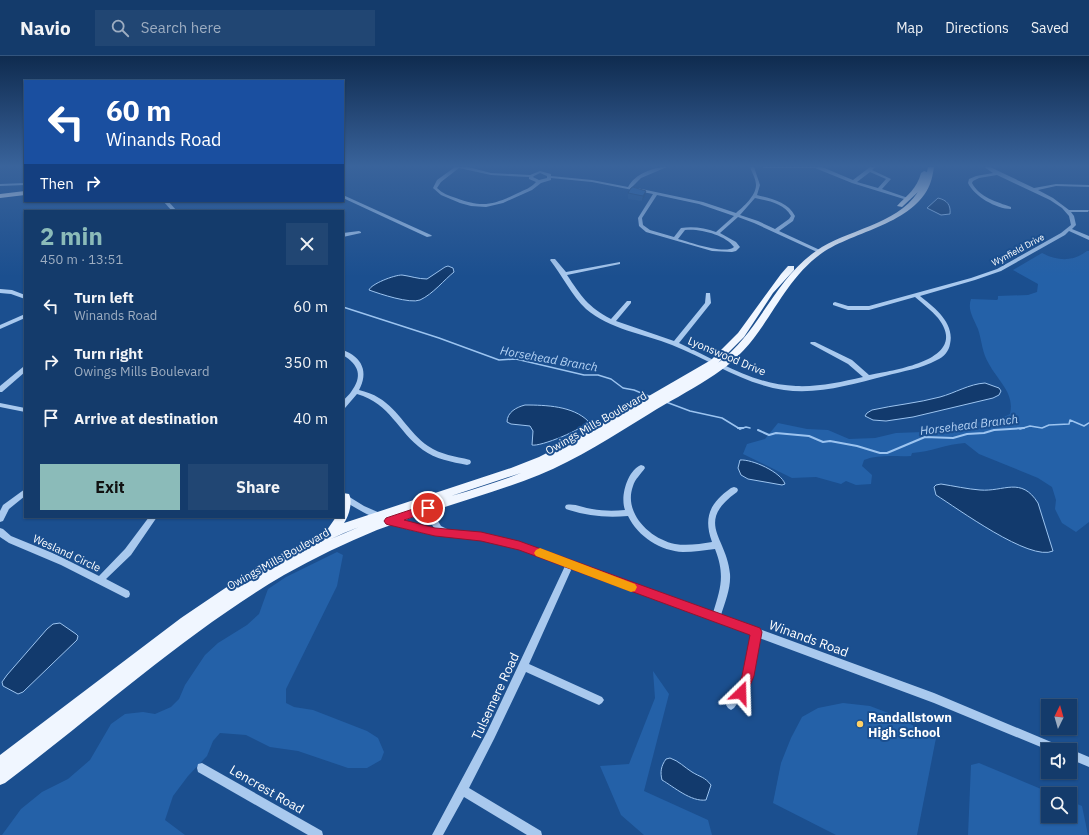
<!DOCTYPE html>
<meta charset="utf-8">
<style>
:root{--surface:#143b6b;--page:#214673;--text:#f1f3f6;--muted:#9dadc1;--line:#33557e;--accent:#8bbbb9}
body{margin:0;font-family:"IBM Plex Sans",sans-serif;background:var(--page);color:var(--text);height:100vh;display:flex;flex-direction:column;font-size:15px;white-space:nowrap}
*{box-sizing:border-box;margin:0}
p{font-size:13px;color:var(--muted)}
.icon{flex:none;width:22px;height:22px;fill:none;stroke:currentColor;stroke-width:2;stroke-linecap:round;stroke-linejoin:round}
.map{position:relative;flex:1;overflow:hidden}
.drawer{position:absolute;left:24px;top:154px;width:320px;height:308px;display:flex;flex-direction:column;background:var(--surface);border-radius:0px;box-shadow:0 1px 3px #0004,0 0 0 1px var(--line)}
.drawer>*{flex:none}
.hud{position:absolute;left:24px;top:24px;width:320px;height:122px;border-radius:0px;box-shadow:0 1px 3px #0004,0 0 0 1px var(--line);background:#1a4fa0;color:#fff;overflow:hidden}
.needle{width:26px;rotate:5deg}
.controls{position:absolute;left:1041px;top:643px;display:grid;gap:8px}
.controls a{display:grid;place-items:center;width:36px;height:36px;border-radius:0px;background:var(--surface);box-shadow:0 1px 3px #0004,0 0 0 1px var(--line);font-size:20px}
.pin{position:absolute;display:grid;place-items:center;width:34px;height:34px;color:#fff;margin:-17px;border:2px solid #fff;border-radius:50%;box-shadow:0 1px 4px #0007}
.me{position:absolute;width:44px;margin:-22px;rotate:22deg;stroke-linejoin:round;filter:drop-shadow(0 0 3px #0008)}
.turn{display:flex;align-items:center;gap:14px;height:84px;padding:0 16px;font-size:18px}
.turn .icon{width:52px;height:52px;stroke-width:2.5}
.turn b{display:block;font-size:28px;line-height:34px}
.then{display:flex;align-items:center;height:38px;padding:0 16px;background:#0003;gap:8px;font-size:15px}
.round{display:grid;place-items:center;flex:none;width:42px;height:42px;border-radius:0px;background:var(--page)}
.headline{display:flex;align-items:center;justify-content:space-between;height:68px;padding:0 16px}
h1{font-size:24px;font-weight:700;line-height:30px;color:var(--accent)}
.primary-button{display:flex;gap:8px;margin-top:auto;padding:8px 16px}
.primary-button a{flex:1;height:46px;border-radius:0px;background:var(--accent);color:#111;font-size:16px;font-weight:700;line-height:46px;text-align:center}
.primary-button a+a{background:var(--page);color:var(--text)}
ul{padding:0;list-style:none}
li{display:flex;align-items:center;gap:12px;height:56px;padding:0 16px}
li div{flex:1}
li b{display:block;font-size:15px}
li em{font-style:normal}
header{display:flex;align-items:center;gap:24px;box-sizing:border-box;height:56px;padding:0 20px;background:var(--surface);border-bottom:1px solid var(--line)}
header strong{font-size:19px}
nav{display:flex;gap:22px;margin-inline-start:auto;font-size:14px}
.search{width:280px;height:36px;background:var(--page);display:flex;align-items:center;gap:10px;box-sizing:border-box;padding:0 14px;border-radius:0px;color:var(--muted);font-size:15px}
.map>svg:first-child{display:block}
.green{fill:#2461a8}
.water{fill:#123a6d;stroke:#9cc4f0}
.lines{fill:none;stroke-linecap:round;stroke-linejoin:round}
.stream-far1{stroke:#9cc4f0;stroke-width:1.5}
.stream{stroke:#9cc4f0;stroke-width:2}
.minor{fill:#a9c9ee;fill-rule:evenodd}
.major{fill:#f0f6ff;fill-rule:evenodd}
.wall{fill:#245895}
.shaded-wall{fill:#1d4779}
.building{fill:#2a66ad;stroke:#1d4779}
.route{fill:#e11d48;stroke:#92132f}
.slow{fill:#f59e0b}
.poi-dot{fill:#ffd166;stroke:#1b4f8f;stroke-width:1.5}
.labels{text-anchor:middle;stroke-width:4;stroke-linejoin:round;paint-order:stroke}
.far-street-label{font-size:9px;fill:#fff;stroke:#1b4f8f}
.street-label{font-size:11px;fill:#fff;stroke:#1b4f8f}
.water-label{font-size:12px;font-style:italic;fill:#b5d3f5;stroke:#1b4f8f}
.near-street-label{font-size:13px;fill:#fff;stroke:#1b4f8f}
.near-poi-label{font-size:13px;font-weight:bold;fill:#fff;stroke:#1b4f8f;text-anchor:start}
</style>
<header>
<strong>Navio</strong>
<div class="search"><svg class="icon" aria-label="search" viewBox="0 0 24 24"><circle cx="10" cy="10" r="6"/><path d="M15 15l6 6"/></svg>Search here</div>
<nav><a>Map</a><a>Directions</a><a>Saved</a></nav>
</header>
<div class="map">
<svg width="1089" height="779" viewBox="0 0 1089 779">
<rect width="100%" height="100%" fill="#1b4f8f"/>
<g class="green">
<path d="M1087,195H1089V466L1076,476L1062,467L1055,453L1056,444L1052,431L1038,422L979,398L965,387C947,388 930,396 912,397L911,400C895,401 880,398 864,404L862,410L872,419L871,428L856,429L846,425L841,428L816,421L792,422L743,398L747,388L765,383L778,367L807,373L828,374L849,383L875,382L896,377L923,376L947,373L972,367L996,365L1010,358C1015,337 998,325 989,308C982,297 982,285 978,273C974,263 967,254 971,243L997,244L998,243V240L1028,239L1037,236L1038,228L1013,214L1042,197C1057,205 1073,206 1087,195Z"/>
<polygon points="337,496 343,499 337,530 286,633 286,647 294,651 313,654 367,675 378,682 384,696 381,704 367,712 348,712 298,695 270,691 246,679 220,677 213,685 207,700 188,720 173,740 165,764 185,779 2,779 21,753 42,736 68,723 90,704 111,668 125,658 143,656 155,658 171,651 179,643 185,629 205,599 218,587 247,569 259,558 268,533 286,521"/>
<polygon points="653,615 669,638 644,735 708,764 712,779 644,779 621,759 600,710 629,708 655,642"/>
<polygon points="843,647 870,650 896,660 936,682 917,779 836,779 773,747 781,707 791,682 802,661 818,652"/>
<polygon points="979,707 1053,738 1048,738 1048,760 1070,760 1070,745 1082,750 1088,779 968,779 971,709"/>
</g>
<g class="water">
<path d="M938,142C947,144 951,149 950,158L941,159L927,152Z"/>
<path d="M448,210L453,212L454,216C444,224 433,238 420,244C410,248 380,238 369,234C371,228 394,219 402,219C410,220 418,223 427,223L445,211Z"/>
<path d="M985,327L999,332L1001,335L999,339L993,342L913,361L886,365L873,364L865,360L867,357L872,354C894,349 918,347 940,341C955,337 969,328 985,327Z"/>
<path d="M525,349C546,349 573,350 588,365C585,373 540,391 532,389L533,375L530,370L511,368L507,366C507,356 517,351 525,349Z"/>
<path d="M740,404C752,403 781,416 785,428L782,429L748,423L741,419L738,412Z"/>
<path d="M941,428C954,430 967,433 980,434C1004,436 1021,420 1038,447L1053,495C1030,506 957,452 936,439L934,431L936,429Z"/>
<polygon points="60,567 76,578 78,580 77,584 23,636 18,638 3,630 2,626 7,619 47,573 53,568"/>
<path d="M670,702C679,705 684,711 692,716C700,721 705,721 711,729L706,744C691,746 674,731 662,724C660,716 661,710 666,703Z"/>
</g>
<g class="lines">
<g class="stream-far1">
<polyline points="343,251 439,282 499,304 516,303 584,319 598,319 611,323 623,332 634,334 651,341"/>
<polyline points="666,346 690,355 722,362 740,373"/>
<polyline points="740,373 746,371 750,372"/>
<polyline points="1020,373 1030,370 1042,372 1049,369 1069,368 1070,364 1084,370 1089,367"/>
</g>
<g class="stream">
<polyline points="738,372 743,372"/>
<polyline points="758,374 769,379 776,377 809,380 823,386 830,385 857,390 880,397 887,397 925,381 953,382 967,378 984,377 994,374 1024,372"/>
</g>
<g class="minor">
<path d="M455,111H468L491,117L530,119L540,115L551,118V120L592,124L628,131C635,118 653,111 667,111L641,122L632,131L703,146L736,157C743,151 756,140 756,129C756,123 752,117 750,111H754L760,129L757,139C772,143 788,146 795,160L793,165L779,175L822,195L821,196H817L754,167L738,161L720,177L736,186L740,191L736,195L732,196L712,195L646,176L639,170L638,162L653,138L592,126L551,122V124L541,127L532,134L503,147L486,151L471,150L460,147L441,139L433,132L437,124ZM459,112L491,119L529,121V123L536,126C531,132 524,134 518,137C493,149 483,152 456,142C449,140 442,137 437,132L441,126ZM540,117L547,120V122L539,124L533,121L534,120ZM657,139L699,148L734,160L716,176C705,172 693,170 681,172L674,181L650,174L643,169L642,162ZM755,142C768,145 784,147 791,160L789,163L775,173L758,165L740,159ZM685,174C699,172 726,179 734,191C725,199 689,186 678,183Z"/>
<path d="M762,111H822L853,124L870,111H875L872,114L891,123L882,133L911,143L907,144L852,127L815,112H764ZM870,116L886,123L878,132L857,126Z"/>
<path d="M984,111H990L1034,132L1056,128L1089,129V131L1056,130L1038,134L1053,142L1069,154H1089L1088,156H1071L1074,160L1076,169L1072,173L1089,180V184L1069,175L1065,179L1001,215L975,224L920,240C934,251 955,267 950,288C949,295 944,301 937,304C921,313 903,315 885,320C853,328 818,339 784,334C743,328 710,304 672,289C644,278 609,273 586,253C572,240 562,219 550,204L551,203H555L566,216L620,206V208L567,219C581,240 588,251 611,263L627,245H631V247L616,265L674,285L705,247L706,237H710L711,247L679,287C716,304 754,329 796,330C819,331 841,326 863,321L848,308L811,288L810,287L811,286H815L852,304L869,319C894,314 971,304 938,262C931,254 923,248 915,241L869,254H848L833,249V247L835,246L848,250H869L971,222L997,213L1061,177L1071,169L1069,160L1062,152L1050,144L997,119L979,122L973,125L972,127C979,141 997,146 1011,151V153C996,153 974,140 968,127L969,123L976,120L993,117Z"/>
<polygon points="25,127 25,129 0,130 0,128"/>
<polygon points="343,139 431,179 432,180 427,181 343,142"/>
<polygon points="163,145 168,145 177,155 172,155"/>
<polygon points="359,175 361,176 361,177 343,181 343,177"/>
<polygon points="0,233 12,234 25,239 25,243 11,238 0,237"/>
<polygon points="25,258 25,262 0,273 0,269"/>
<path d="M343,294C362,301 369,316 359,334C366,336 373,338 379,342C399,354 409,377 428,390C441,399 455,400 470,404L471,406L470,408L467,409C452,406 435,403 423,394C397,375 391,348 357,338L345,352H343C343,350 342,348 343,346C344,343 349,339 351,336C363,320 359,309 343,299Z"/>
<polygon points="23,311 25,311 25,316 2,336 0,336 0,330"/>
<polygon points="0,347 25,352 25,356 0,351"/>
<path d="M641,409L644,410L645,412C641,418 635,423 633,430C623,457 650,483 675,488C687,490 700,488 712,486C703,461 710,447 731,432L734,431L737,432L738,434L737,436C694,467 727,481 730,518C731,532 725,546 721,559L934,637L1063,691L1065,694H1048L934,647L759,582L750,630L734,652L731,654L728,652L726,649L741,628L751,579L572,512L529,608L602,641L604,644L602,647L599,649L526,616L494,683L469,732L541,775L542,779H527L464,741L443,779H432L487,676L565,510C538,499 510,488 481,483C466,481 451,482 436,479C403,475 371,463 343,444V437L364,450L396,464L434,472L428,462L431,452L441,445L444,446L445,448L437,456L436,462L441,470L449,474L481,477L519,486L713,557C721,531 725,519 715,493C704,494 694,496 683,496C661,495 638,481 628,460C607,462 588,460 569,454L566,453L565,451L566,449C574,447 584,452 592,453C603,455 614,455 625,454C620,441 627,415 641,409Z"/>
<polygon points="25,433 25,440 9,453 3,465 0,466 0,455 3,449"/>
<polygon points="149,461 157,461 131,499 106,523 129,535 130,538 129,541 126,542 61,509 9,487 0,481 0,472 3,473 11,480 55,498 99,520 125,493"/>
<polygon points="1070,693 1089,701 1089,711 1070,703 1070,694 1068,694"/>
<polygon points="202,707 322,775 323,779 308,779 198,716 197,712 198,708"/>
</g>
<g class="major">
<path d="M928,111H934C933,117 932,123 930,128C914,168 854,175 822,197C791,219 776,253 754,282C741,299 726,312 708,323C688,336 668,346 649,358C613,380 578,403 539,419C486,440 430,454 377,474C345,487 314,502 284,519C184,578 98,657 5,727L0,729V699L181,562L258,510L327,474L336,461H343V437L349,438C353,446 349,460 344,467L511,412L539,401L578,381L711,304L738,277L781,218L788,210H794V214L773,237L744,281L718,307C759,277 774,224 816,195C847,173 895,170 918,136L902,151L897,150C907,139 917,133 921,117L924,115L927,116ZM521,417C498,426 475,433 451,440ZM359,471L331,483L344,477Z"/>
<polygon points="25,135 25,139 0,142 0,138"/>
</g>
</g>
<polygon class="wall" points="628,137 645,140 642,145 628,143"/>
<polygon class="shaded-wall" points="646,135 645,140 642,145 643,140"/>
<polygon class="building" points="633,131 646,135 643,140 628,137 631,132"/>
<linearGradient id="sky" x2="0" y2="1"><stop stop-color="#0f2b4f"/><stop offset="0.5" stop-color="#39639b"/><stop offset="1" stop-color="#39639b" stop-opacity="0"/></linearGradient>
<rect width="1089" height="220" fill="url(#sky)"/>
<polygon class="route" points="428,448 432,449 433,452 432,455 404,464 435,472 481,476 519,485 760,572 762,576 754,620 745,642 741,643 737,642 735,637 742,620 750,579 519,494 481,485 435,480 389,469 386,468 384,465 386,462"/>
<polygon class="slow" points="540,492 635,528 637,531 635,535 631,536 536,500 534,497 536,494"/>
<circle class="poi-dot" cx="860" cy="668" r="4"/>
<g class="labels">
<g class="far-street-label">
<text transform="translate(1018 194) rotate(-28)" y="3">Wynfield Drive</text>
</g>
<g class="street-label">
<text transform="translate(727 300) rotate(23)" y="4">Lyonswood Drive</text>
<text transform="translate(596 367) rotate(-30)" y="4">Owings Mills Boulevard</text>
<text transform="translate(67 497) rotate(25)" y="4">Wesland Circle</text>
<text transform="translate(278 503) rotate(-29)" y="4">Owings Mills Boulevard</text>
</g>
<g class="water-label">
<text transform="translate(549 303) rotate(10)" y="4">Horsehead Branch</text>
<text transform="translate(969 369) rotate(-7)" y="4">Horsehead Branch</text>
</g>
<g class="near-street-label">
<text transform="translate(809 582) rotate(20)" y="5">Winands Road</text>
<text transform="translate(495 640) rotate(-65)" y="5">Tulsemere Road</text>
<text transform="translate(267 733) rotate(30)" y="5">Lencrest Road</text>
</g>
<g class="near-poi-label">
<text x="868" y="666">Randallstown<tspan x="868" dy="15">High School</tspan></text>
</g>
</g>
</svg>
<div class="controls">
<a><svg class="needle" viewBox="-14 -14 28 28"><path d="M0-13l5 13h-10z" fill="#e53935"/><path d="M0 13l5-13h-10z" fill="#9dadc1"/></svg></a>
<a><svg class="icon" aria-label="sound" viewBox="0 0 24 24"><path d="M4 9h4l5-4v14l-5-4H4zM17 9q2 3 0 6"/></svg></a>
<a><svg class="icon" aria-label="search" viewBox="0 0 24 24"><circle cx="10" cy="10" r="6"/><path d="M15 15l6 6"/></svg></a>
</div>
<div class="pin" style="left:428px;top:452px;background:#d93025"><svg class="icon" aria-label="arrive" viewBox="0 0 24 24"><path d="M6 21V4h12l-3 4 3 4H6"/></svg></div>
<svg class="me" style="left:741px;top:637px" viewBox="-20 -20 40 40"><path d="M0-17L14 15 0 8-14 15z" fill="#e11d48" stroke="#fff" stroke-width="4"/></svg>
<div class="hud">
<div class="turn"><svg class="icon" aria-label="left" viewBox="0 0 24 24"><path d="M17 20v-9H6M10 6l-5 5 5 5"/></svg><div><b>60 m</b>Winands Road</div></div>
<div class="then">Then<svg class="icon" aria-label="right" viewBox="0 0 24 24"><path d="M7 20v-9h11M14 6l5 5-5 5"/></svg></div>
</div>
<section class="drawer">
<div class="headline"><div><h1>2 min</h1><p>450 m · 13:51</p></div><a class="round"><svg class="icon" aria-label="close" viewBox="0 0 24 24"><path d="M6 6l12 12M18 6L6 18"/></svg></a></div>
<ul>
<li><svg class="icon" aria-label="left" viewBox="0 0 24 24"><path d="M17 20v-9H6M10 6l-5 5 5 5"/></svg><div><b>Turn left</b><p>Winands Road</p></div><em>60 m</em></li>
<li><svg class="icon" aria-label="right" viewBox="0 0 24 24"><path d="M7 20v-9h11M14 6l5 5-5 5"/></svg><div><b>Turn right</b><p>Owings Mills Boulevard</p></div><em>350 m</em></li>
<li><svg class="icon" aria-label="arrive" viewBox="0 0 24 24"><path d="M6 21V4h12l-3 4 3 4H6"/></svg><div><b>Arrive at destination</b></div><em>40 m</em></li>
</ul>
<div class="primary-button"><a>Exit</a><a>Share</a></div>
</section>
</div>
